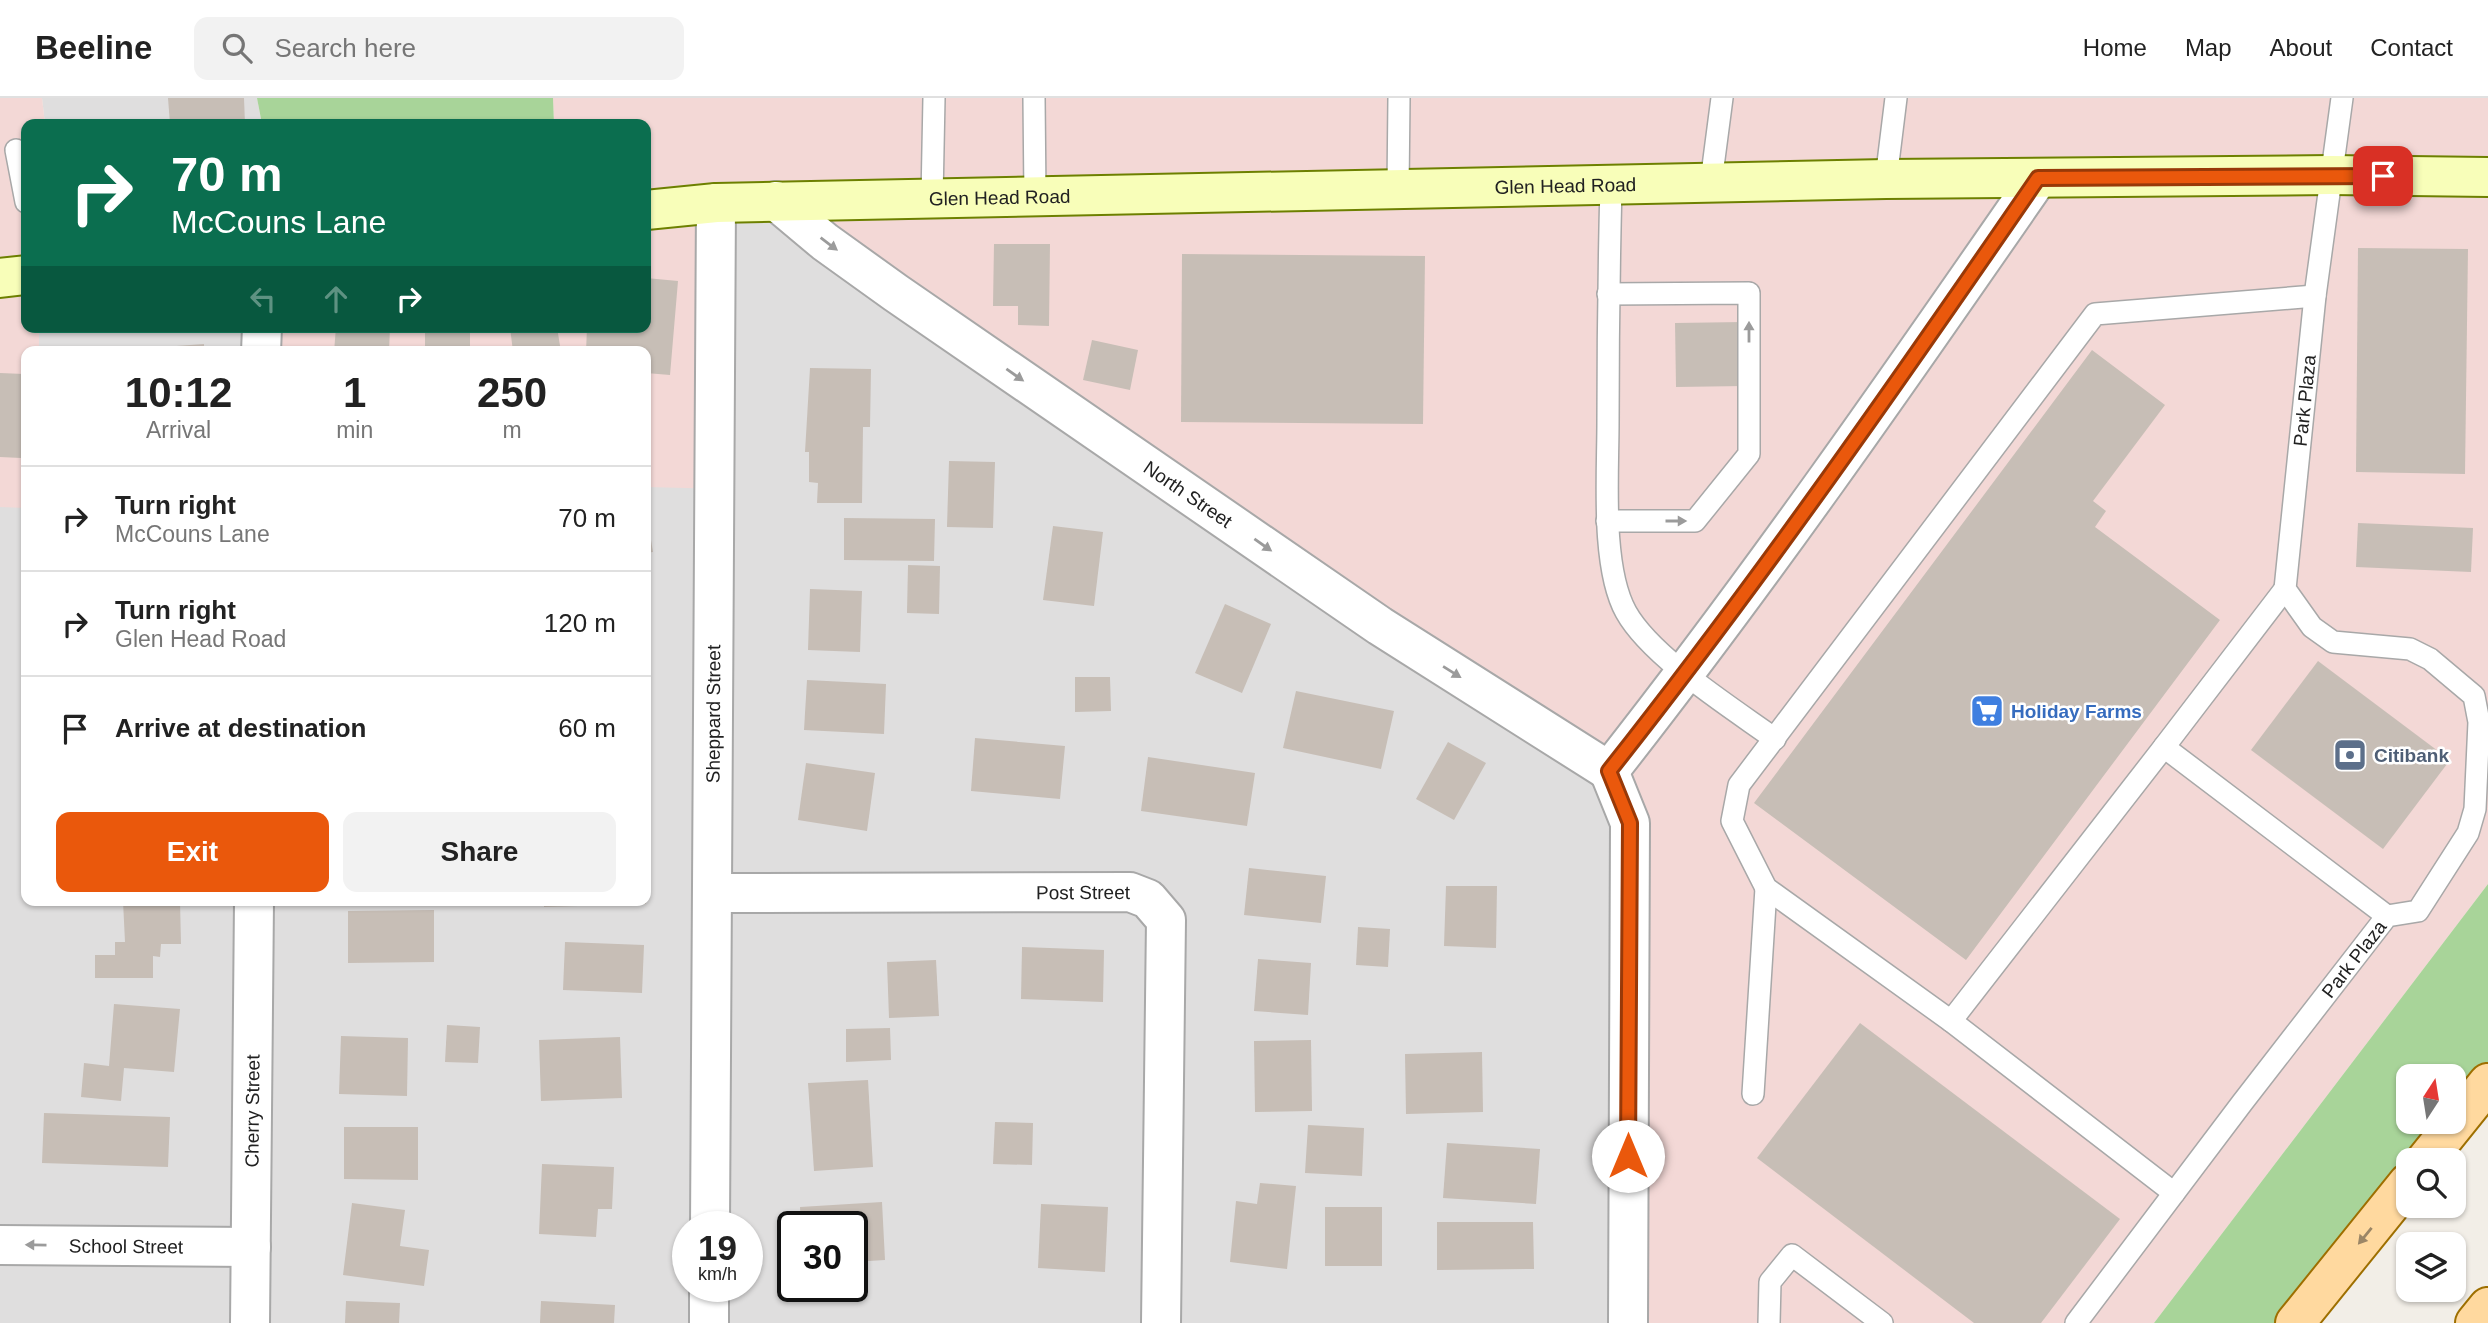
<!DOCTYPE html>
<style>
:root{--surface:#fff;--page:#f2f2f2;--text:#222;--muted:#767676;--line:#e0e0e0;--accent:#ea580c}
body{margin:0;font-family:Helvetica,sans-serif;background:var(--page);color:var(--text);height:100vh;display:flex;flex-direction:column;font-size:26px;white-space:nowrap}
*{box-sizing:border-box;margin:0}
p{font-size:23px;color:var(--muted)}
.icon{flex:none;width:38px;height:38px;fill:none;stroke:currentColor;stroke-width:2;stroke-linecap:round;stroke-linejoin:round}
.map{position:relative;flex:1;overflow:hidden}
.details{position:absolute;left:21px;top:248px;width:630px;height:560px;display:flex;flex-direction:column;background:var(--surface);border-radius:14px;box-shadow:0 2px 5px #0004}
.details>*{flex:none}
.banner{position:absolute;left:21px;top:21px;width:630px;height:214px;border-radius:14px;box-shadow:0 2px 5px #0004;background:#0b6e4f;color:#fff;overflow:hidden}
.needle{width:46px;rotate:12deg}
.fabs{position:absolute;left:2396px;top:966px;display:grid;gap:14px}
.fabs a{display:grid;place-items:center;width:70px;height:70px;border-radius:14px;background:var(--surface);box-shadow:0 2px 5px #0004;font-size:35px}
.speed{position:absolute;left:672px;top:1113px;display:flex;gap:14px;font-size:35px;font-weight:700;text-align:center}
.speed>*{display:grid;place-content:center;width:91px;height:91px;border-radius:50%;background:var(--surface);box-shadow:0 2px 5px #0004;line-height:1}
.speed small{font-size:18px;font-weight:400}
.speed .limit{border:4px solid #111;border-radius:10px;background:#fff;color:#111}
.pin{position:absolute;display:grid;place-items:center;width:60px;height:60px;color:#fff;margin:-30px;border-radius:14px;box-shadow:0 4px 10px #0006}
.me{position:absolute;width:77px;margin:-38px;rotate:0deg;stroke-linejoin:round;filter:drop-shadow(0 0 5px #0008)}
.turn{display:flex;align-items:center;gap:24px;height:147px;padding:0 35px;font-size:32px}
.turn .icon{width:91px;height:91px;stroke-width:2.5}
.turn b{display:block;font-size:49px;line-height:60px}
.lanes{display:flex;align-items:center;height:66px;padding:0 35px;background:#0003;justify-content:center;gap:35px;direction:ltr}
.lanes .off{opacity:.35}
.eta{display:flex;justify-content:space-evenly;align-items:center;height:119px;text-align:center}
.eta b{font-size:42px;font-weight:700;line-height:49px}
.cta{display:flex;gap:14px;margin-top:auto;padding:14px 35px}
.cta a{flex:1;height:80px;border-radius:14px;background:var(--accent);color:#fff;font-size:28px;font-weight:700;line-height:80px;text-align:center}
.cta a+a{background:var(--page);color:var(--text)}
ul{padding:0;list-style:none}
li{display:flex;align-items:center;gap:21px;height:105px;padding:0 35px;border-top:2px solid var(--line)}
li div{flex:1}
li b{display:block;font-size:26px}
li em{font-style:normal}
header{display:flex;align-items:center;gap:42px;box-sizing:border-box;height:98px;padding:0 35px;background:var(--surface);border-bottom:2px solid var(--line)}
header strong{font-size:33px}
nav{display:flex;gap:38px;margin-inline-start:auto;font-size:24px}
.search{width:490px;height:63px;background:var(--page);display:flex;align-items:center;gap:18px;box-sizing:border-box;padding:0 24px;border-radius:14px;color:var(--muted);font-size:26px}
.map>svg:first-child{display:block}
.residential{fill:#dfdede;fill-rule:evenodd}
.commercial{fill:#f3d8d6}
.forest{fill:#a8d499;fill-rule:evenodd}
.building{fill:#c7beb6}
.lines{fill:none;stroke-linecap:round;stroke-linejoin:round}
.service-casing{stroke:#a8a8a8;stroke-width:24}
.minor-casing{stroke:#a8a8a8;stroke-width:42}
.secondary-casing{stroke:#6d8000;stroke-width:42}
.primary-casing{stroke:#9e6f00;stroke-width:42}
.service{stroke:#fff;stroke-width:21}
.minor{stroke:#fff;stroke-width:38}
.secondary{stroke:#f8feb9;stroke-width:38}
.primary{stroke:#ffd99f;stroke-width:38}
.oneway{fill:#9b9b9b}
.oneway2{fill:#9b8666}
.route-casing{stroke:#983908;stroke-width:18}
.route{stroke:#ea580c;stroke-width:12}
.labels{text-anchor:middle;stroke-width:5;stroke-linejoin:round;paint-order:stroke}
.street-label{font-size:19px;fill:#212121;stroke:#fff}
.shop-label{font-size:19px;font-weight:bold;fill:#366cbe;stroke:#fff;text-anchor:start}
.service-label{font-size:19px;font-weight:bold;fill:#4e5e75;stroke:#fff;text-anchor:start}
</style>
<header>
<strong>Beeline</strong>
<div class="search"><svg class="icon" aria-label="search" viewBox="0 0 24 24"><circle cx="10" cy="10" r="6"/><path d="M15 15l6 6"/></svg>Search here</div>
<nav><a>Home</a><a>Map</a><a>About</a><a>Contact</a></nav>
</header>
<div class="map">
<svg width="2488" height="1225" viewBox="0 0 2488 1225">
<rect width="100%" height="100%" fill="#f2eee7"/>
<g class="residential">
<polygon points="42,0 257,0 262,26 45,26"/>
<path d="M776,103L1609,673L1628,1225H0V180L26,229H646V112ZM26,254H646V803H26ZM688,1129H747V1188H688ZM793,1129H852V1188H793Z"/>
</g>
<g class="commercial">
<polygon points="0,0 42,0 45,26 26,26 26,229 39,229 39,254 26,254 26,410 0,409"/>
<polygon points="553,0 2488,0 2488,786 2154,1225 1628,1225 1609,673 776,103 716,105 725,391 646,389 646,254 267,254 268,229 646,229 646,26 554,26"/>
</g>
<g class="forest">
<polygon points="257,0 553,0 554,26 262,26"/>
<path d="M2488,786V985L2295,1225H2154ZM2408,978H2454V1024H2408Z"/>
</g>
<g class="building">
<polygon points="168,0 244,0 245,26 170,26"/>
<polygon points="994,146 1050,146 1049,228 1018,227 1018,208 993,208"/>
<polygon points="2358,150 2468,151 2465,376 2356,374"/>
<polygon points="1182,156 1425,158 1423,326 1181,324"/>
<polygon points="646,180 678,183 670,277 646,275 646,254 586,254 587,229 646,229"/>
<polygon points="1743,224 1744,288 1676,289 1675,225"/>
<polygon points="336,229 390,229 389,254 334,254"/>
<rect x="425" y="229" width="45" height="25"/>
<polygon points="510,229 557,229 561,254 513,254"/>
<polygon points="1092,242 1138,252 1130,292 1083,282"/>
<polygon points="204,246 204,254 149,254 149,250"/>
<polygon points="2092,252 2165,307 2093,403 2106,413 2095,429 2220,522 1966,862 1754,705"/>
<polygon points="810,270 871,271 870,329 863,329 862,405 817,405 818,385 809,384 809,354 805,354"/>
<polygon points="0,275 24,276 21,360 0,359"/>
<polygon points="949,363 995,364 993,430 947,429"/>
<polygon points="646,412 653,454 646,455"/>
<polygon points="844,420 935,421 934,463 844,462"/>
<polygon points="2358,425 2473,430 2471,474 2356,469"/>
<polygon points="1053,428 1103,434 1094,508 1043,502"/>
<polygon points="908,467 940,468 939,516 907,515"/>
<polygon points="810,491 862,493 860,554 808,552"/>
<polygon points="1225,506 1271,526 1242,595 1195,575"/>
<polygon points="2318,563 2450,662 2383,751 2251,652"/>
<polygon points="1075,579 1110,579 1111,613 1075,614"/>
<polygon points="807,582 886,586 884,636 804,632"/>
<polygon points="1296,593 1394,613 1381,671 1283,650"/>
<polygon points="975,640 1065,648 1060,701 971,693"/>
<polygon points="1448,644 1486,665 1454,722 1416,701"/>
<polygon points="1148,659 1255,675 1247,728 1141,713"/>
<polygon points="806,665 875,675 867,733 798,722"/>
<polygon points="1249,770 1326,778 1321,825 1244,817"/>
<polygon points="1446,788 1497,788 1496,850 1444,848"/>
<polygon points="123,803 180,803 181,846 161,846 160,859 153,858 153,880 95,880 95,857 115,857 115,844 125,844"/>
<polygon points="544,803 646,803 646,806 544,809"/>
<polygon points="434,812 434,864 348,865 348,813"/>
<polygon points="1358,829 1390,831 1388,869 1356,867"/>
<polygon points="565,844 644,847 642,895 563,892"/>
<polygon points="1022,849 1104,852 1103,904 1021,901"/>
<polygon points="1258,861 1311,865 1308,917 1254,913"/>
<polygon points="936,862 939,918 889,920 887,864"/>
<polygon points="114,906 180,911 174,974 124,970 121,1003 81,999 84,965 109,968"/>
<polygon points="1860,925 2120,1121 2041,1225 1974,1225 1757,1060"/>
<polygon points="447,927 480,929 478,965 445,964"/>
<polygon points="890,930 891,962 846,964 846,931"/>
<polygon points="341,938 408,940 407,998 339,996"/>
<polygon points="620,939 622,1000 541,1003 539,942"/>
<polygon points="1311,942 1312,1013 1255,1014 1254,943"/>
<polygon points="1482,954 1483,1014 1406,1016 1405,956"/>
<polygon points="868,982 873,1069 814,1073 808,985"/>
<polygon points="44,1015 170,1019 168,1069 42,1065"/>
<polygon points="995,1024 1033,1025 1032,1067 993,1066"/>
<polygon points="1308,1027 1364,1030 1362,1078 1305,1075"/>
<polygon points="344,1029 418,1029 418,1082 344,1081"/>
<polygon points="1447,1045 1540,1051 1536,1106 1443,1100"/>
<polygon points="542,1066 614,1069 612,1111 598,1111 596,1139 539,1136"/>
<polygon points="1260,1085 1296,1088 1287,1171 1230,1164 1236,1103 1257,1106"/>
<polygon points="882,1104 885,1162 852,1164 852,1129 801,1129 800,1109"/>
<polygon points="352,1105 405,1112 400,1148 429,1152 424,1188 343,1177"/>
<polygon points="1041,1106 1108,1109 1105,1174 1038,1170"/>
<rect x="1325" y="1109" width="57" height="59"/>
<polygon points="1437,1124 1533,1124 1534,1171 1437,1172"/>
<polygon points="346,1203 400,1205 399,1225 345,1225"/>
<polygon points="541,1203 615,1207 614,1225 540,1225"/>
</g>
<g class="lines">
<defs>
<g id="service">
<polyline points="1034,0 1035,98"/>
<polyline points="16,52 26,104"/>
<polyline points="1886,81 1896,0"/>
<polyline points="1711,84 1722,0"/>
<path d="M1611,87C1609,166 1608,246 1608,325C1608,377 1601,469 1626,514C1651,559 1732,610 1775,641"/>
<polyline points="1398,91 1399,0"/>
<polyline points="932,100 934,0"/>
<polyline points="1607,423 1695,423 1749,356 1749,195 1608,196"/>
<polyline points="2164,649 2285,491"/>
<polyline points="1951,923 2164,649 2387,818"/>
<polyline points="1753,996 1766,790"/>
<polyline points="2174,1095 1951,923 1766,790 1732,723 1739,687 2095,216 2315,198"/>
<polyline points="1769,1225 1770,1184 1792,1157 1882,1225"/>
<path id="s1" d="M2076,1225L2242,1005L2387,818L2418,813L2468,735L2475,711L2479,624L2474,598L2430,561L2410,551L2333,544L2312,529L2285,491L2315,198L2342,0"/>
</g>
<g id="minor">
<path id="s2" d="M776,103L825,144L896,195L1380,528L1609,673"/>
<polyline points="261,254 262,229"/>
<path d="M1609,673C1760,481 1899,281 2038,80"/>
<polyline points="1609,673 1630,725 1628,1225"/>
<path id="s3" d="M712,795L1130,794L1148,801L1166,822L1161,1225"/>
<path id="s4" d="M710,1129L716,105"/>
<path id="s5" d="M0,1147L251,1149"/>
<path id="s6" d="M250,1225L254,803"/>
<polyline points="709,1225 709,1188"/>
</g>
<g id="secondary">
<path id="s7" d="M646,112L716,105L1886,81L2331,77L2488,79"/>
<polyline points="0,180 26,177"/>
</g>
<g id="primary">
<polyline points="2426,1062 2488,985"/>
<polyline points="2295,1225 2408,1085"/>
<polyline points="2475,1225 2488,1209"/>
</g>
</defs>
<use href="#service" class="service-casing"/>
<use href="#minor" class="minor-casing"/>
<use href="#secondary" class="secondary-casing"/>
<use href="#primary" class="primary-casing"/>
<use href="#service" class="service"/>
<use href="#minor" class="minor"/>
<use href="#secondary" class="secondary"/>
<use href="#primary" class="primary"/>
</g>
<defs><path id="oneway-solid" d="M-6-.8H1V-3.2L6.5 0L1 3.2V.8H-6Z" transform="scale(1.75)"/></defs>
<g class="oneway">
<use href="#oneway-solid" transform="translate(829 146) rotate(37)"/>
<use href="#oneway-solid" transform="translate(1749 234) rotate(-90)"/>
<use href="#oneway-solid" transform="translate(1015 277) rotate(35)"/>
<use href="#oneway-solid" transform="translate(1676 423)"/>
<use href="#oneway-solid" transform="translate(1263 447) rotate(35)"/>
<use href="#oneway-solid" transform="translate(1452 574) rotate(32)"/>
<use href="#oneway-solid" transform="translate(36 1147) rotate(-179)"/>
</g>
<use class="oneway2" href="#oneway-solid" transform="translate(2365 1138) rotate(129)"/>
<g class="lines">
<defs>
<path id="route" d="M1628,1058L1630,725L1609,673C1760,482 1900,281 2038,80L2383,78"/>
</defs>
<use href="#route" class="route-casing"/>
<use href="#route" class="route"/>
</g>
<defs>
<symbol id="supermarket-square" viewBox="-11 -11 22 22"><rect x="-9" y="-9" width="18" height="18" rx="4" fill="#3f7fe0" stroke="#fff"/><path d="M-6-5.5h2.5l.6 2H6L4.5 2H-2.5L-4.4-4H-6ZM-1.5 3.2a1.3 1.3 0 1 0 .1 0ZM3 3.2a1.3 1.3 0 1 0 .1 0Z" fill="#fff"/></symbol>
<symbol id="bank-square" viewBox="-11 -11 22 22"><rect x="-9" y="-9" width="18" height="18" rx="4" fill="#5c6f8a" stroke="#fff"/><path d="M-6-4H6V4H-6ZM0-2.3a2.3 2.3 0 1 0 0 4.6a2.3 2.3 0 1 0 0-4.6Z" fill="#fff"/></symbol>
</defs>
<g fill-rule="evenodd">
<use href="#supermarket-square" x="1968" y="594" width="38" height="38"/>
<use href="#bank-square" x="2331" y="638" width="38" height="38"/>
</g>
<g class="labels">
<g class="street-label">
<text dy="7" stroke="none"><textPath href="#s7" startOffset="920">Glen Head Road</textPath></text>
<text dy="7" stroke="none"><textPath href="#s7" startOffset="354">Glen Head Road</textPath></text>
<text dy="7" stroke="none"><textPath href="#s1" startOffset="1194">Park Plaza</textPath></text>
<text dy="7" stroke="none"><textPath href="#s2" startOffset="506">North Street</textPath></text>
<text dy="7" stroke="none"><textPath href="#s4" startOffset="513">Sheppard Street</textPath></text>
<text dy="7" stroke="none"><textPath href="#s3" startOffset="371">Post Street</textPath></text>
<text dy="7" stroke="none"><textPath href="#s1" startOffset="458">Park Plaza</textPath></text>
<text dy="7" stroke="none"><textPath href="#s6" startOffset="212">Cherry Street</textPath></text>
<text dy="7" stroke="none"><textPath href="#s5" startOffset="126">School Street</textPath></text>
</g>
<g class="shop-label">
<text x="2011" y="620">Holiday Farms</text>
</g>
<g class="service-label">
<text x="2374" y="664">Citibank</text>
</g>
</g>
</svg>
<div class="fabs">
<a><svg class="needle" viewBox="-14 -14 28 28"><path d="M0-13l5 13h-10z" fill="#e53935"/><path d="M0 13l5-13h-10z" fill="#767676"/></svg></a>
<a><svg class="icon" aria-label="search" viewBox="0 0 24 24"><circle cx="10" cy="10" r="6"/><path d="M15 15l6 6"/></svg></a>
<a><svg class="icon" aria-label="layers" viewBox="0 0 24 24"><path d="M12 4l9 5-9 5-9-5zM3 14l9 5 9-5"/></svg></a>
</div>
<div class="speed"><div>19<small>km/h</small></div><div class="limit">30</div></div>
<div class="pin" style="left:2383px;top:78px;background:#d93025"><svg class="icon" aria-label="arrive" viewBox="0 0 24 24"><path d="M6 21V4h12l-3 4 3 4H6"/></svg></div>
<svg class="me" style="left:1628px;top:1058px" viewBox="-20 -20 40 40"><circle r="19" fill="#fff"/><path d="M0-13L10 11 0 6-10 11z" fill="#ea580c"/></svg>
<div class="banner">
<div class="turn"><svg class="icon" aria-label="right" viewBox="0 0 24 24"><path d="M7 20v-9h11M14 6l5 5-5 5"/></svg><div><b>70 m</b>McCouns Lane</div></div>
<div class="lanes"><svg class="icon off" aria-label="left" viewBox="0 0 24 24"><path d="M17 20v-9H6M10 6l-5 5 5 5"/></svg><svg class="icon off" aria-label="ahead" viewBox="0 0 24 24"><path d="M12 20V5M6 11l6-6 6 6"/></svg><svg class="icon" aria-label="right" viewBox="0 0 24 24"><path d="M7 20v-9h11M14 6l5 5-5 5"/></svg></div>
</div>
<section class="details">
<div class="eta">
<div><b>10:12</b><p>Arrival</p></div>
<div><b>1</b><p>min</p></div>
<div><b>250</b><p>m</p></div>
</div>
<ul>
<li><svg class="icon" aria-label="right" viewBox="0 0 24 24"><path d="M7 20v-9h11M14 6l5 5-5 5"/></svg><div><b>Turn right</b><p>McCouns Lane</p></div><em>70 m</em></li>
<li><svg class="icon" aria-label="right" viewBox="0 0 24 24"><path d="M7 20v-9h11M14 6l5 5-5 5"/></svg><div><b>Turn right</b><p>Glen Head Road</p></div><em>120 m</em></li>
<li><svg class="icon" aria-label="arrive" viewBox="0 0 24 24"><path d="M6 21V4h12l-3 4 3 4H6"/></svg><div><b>Arrive at destination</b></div><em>60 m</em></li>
</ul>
<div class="cta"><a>Exit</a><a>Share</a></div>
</section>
</div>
